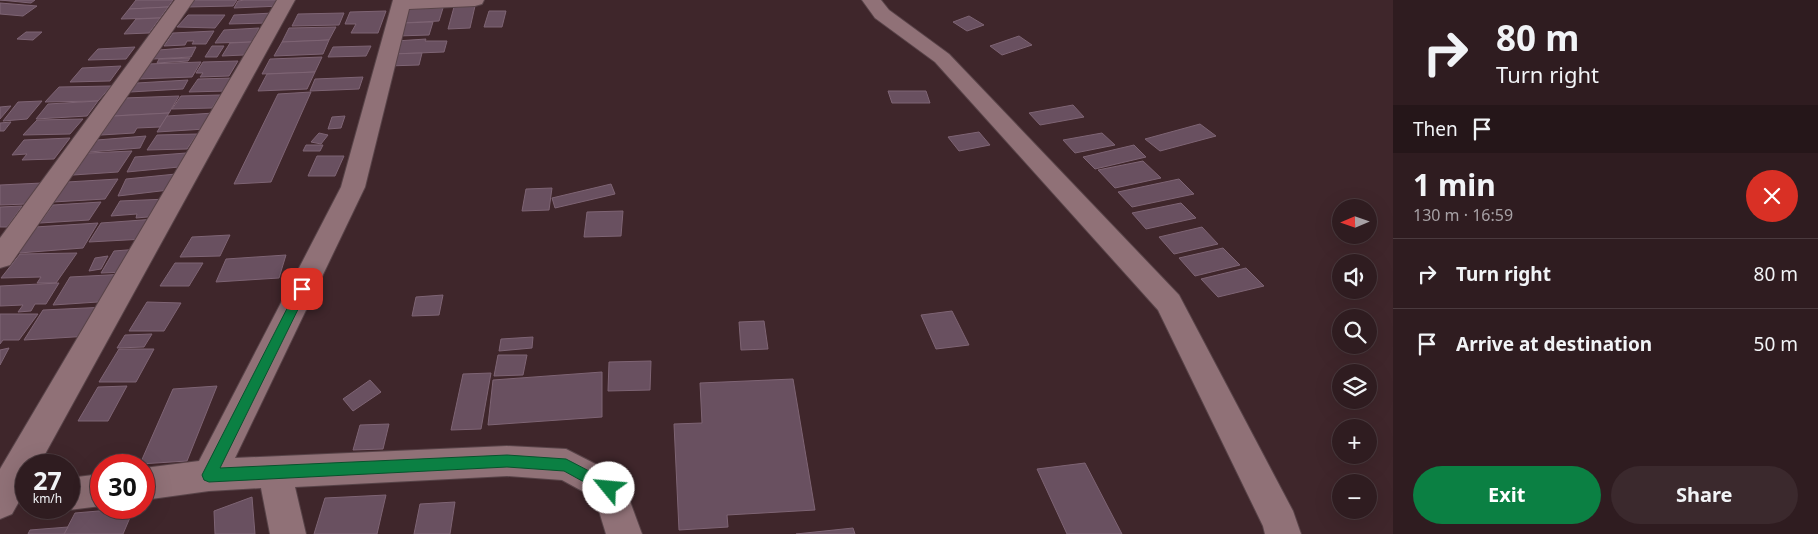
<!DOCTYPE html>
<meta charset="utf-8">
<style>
:root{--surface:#2f1c20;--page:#3b292d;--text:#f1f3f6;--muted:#a7a1a5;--line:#4a3a3e;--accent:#0b8043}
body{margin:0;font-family:"Noto Sans",sans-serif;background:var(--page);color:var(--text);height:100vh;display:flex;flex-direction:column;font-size:19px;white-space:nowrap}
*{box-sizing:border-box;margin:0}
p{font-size:16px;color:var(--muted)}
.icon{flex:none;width:28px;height:28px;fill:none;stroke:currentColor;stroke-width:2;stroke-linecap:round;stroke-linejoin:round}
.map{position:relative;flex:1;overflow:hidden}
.side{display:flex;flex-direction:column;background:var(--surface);width:425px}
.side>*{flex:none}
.hud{background:#2f1c20;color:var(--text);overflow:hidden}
.needle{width:32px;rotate:268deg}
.controls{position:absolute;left:1332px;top:199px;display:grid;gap:10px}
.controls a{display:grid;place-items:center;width:45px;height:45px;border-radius:50%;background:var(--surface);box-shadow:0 5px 20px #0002,0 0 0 1px var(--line);font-size:25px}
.speed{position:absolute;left:15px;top:454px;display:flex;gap:10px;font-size:25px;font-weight:700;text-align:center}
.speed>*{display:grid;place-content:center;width:65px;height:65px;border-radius:50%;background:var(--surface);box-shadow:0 5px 20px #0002,0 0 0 1px var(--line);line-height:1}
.speed small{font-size:12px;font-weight:400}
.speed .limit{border:8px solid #d22;background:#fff;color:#111}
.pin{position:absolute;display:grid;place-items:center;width:42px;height:42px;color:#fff;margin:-21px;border-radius:10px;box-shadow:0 2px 8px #0006}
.me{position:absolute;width:55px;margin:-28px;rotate:298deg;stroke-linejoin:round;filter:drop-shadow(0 0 4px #0008)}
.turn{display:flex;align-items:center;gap:18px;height:105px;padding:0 20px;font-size:22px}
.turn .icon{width:65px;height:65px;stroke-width:2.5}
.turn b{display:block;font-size:35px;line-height:42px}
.then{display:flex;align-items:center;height:48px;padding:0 20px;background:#0003;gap:10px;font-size:19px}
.round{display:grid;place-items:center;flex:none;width:52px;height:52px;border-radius:26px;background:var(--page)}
.overview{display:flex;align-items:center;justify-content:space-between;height:85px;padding:0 20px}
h1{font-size:30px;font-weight:700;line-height:38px}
.primary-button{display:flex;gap:10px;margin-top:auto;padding:10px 20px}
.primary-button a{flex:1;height:58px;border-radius:30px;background:var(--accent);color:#fff;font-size:20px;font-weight:700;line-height:58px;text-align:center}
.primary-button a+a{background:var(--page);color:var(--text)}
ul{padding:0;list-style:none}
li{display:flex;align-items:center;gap:15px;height:70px;padding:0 20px;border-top:1px solid var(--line)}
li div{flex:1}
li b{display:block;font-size:19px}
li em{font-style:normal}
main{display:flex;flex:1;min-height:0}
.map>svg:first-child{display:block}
.building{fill:#695060;stroke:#7e6474}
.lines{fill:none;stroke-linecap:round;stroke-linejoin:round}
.minor-casing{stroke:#584348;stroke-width:2}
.minor{fill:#907177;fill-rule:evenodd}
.route{fill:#0b8043;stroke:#07532c}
</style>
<main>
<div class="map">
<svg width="1393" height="534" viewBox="0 0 1393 534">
<rect width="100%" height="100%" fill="#3f262b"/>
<g class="building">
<polygon points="0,0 35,0 31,3"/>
<polygon points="136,0 173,0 168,7 129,9"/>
<polygon points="192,0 237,0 233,6 187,7"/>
<polygon points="284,0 281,6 234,8 238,1 245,0"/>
<polygon points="0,3 37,6 23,16 0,14"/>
<polygon points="475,6 470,28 448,29 454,7"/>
<polygon points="168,7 160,18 121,19 129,9"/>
<polygon points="443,8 439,21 402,23 406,9"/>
<polygon points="386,11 378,33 351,33 356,24 345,24 350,12"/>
<polygon points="489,11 506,11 502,27 484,27"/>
<polygon points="273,13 268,23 229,24 234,15"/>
<polygon points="344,13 339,25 292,26 298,14"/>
<polygon points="188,15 225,15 215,28 177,27"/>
<polygon points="969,16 984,25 967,31 953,22"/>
<polygon points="160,18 149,33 124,34 136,19"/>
<polygon points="433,22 429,35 397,36 402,23"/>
<polygon points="336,27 329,40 282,42 289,28"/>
<polygon points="259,28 252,42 215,43 224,30"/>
<polygon points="214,31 206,44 192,44 194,41 187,41 185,45 164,46 173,33"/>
<polygon points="26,32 42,32 33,40 17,39"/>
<polygon points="1019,36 1032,45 1002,55 990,46"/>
<polygon points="426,39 425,41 447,41 444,52 391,54 396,41"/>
<polygon points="329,40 323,54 274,56 282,42"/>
<polygon points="252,42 244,55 222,56 230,43"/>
<polygon points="212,46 224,46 217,57 205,57"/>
<polygon points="371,46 366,56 328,57 333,47"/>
<polygon points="135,47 126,59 88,60 98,49"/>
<polygon points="196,47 191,57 153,59 159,50"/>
<polygon points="422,53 419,65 387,66 391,54"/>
<polygon points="322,57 315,72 262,74 270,59"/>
<polygon points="190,58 188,61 157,63 159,59"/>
<polygon points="238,61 229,76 200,77 203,73 196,73 203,62"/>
<polygon points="201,62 192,77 138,79 148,64"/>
<polygon points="121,66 110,81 70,82 82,68"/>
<polygon points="315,72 307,89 258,91 267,74"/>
<polygon points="363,77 359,89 310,91 315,79"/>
<polygon points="235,78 227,91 189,92 198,79"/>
<polygon points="188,80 183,89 130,92 137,83"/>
<polygon points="111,86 98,101 45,102 59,87"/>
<polygon points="888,91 926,91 930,103 892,103"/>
<polygon points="311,92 271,182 234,184 278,94"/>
<polygon points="220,95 212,108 172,109 181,96"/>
<polygon points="179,96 169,113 112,116 124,98"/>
<polygon points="42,101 27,119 3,121 18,102"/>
<polygon points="98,101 87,116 36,119 48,104"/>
<polygon points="1073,105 1084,117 1040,125 1029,113"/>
<polygon points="11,106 0,119 0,107"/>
<polygon points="169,113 160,127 137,128 134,133 101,135 114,116"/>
<polygon points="214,113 205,129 157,132 167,116"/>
<polygon points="345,116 341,128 328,129 332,117"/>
<polygon points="83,119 70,134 23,135 37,120"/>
<polygon points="11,122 4,131 0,131 0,123"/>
<polygon points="1200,124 1216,136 1160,151 1145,139"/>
<polygon points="979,132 990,145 959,151 948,137"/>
<polygon points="319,133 328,135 321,144 311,142"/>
<polygon points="1102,133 1115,145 1075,153 1063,140"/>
<polygon points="197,134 187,149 147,150 157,135"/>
<polygon points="146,136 140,148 89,152 97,140"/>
<polygon points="70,138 54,159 22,160 27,154 12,155 24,140"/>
<polygon points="306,145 323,145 320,151 303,151"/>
<polygon points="1134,145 1146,157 1095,169 1083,157"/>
<polygon points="132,151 118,172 73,175 88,153"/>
<polygon points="186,153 179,167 127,172 135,157"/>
<polygon points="317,156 344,156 335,176 308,176"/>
<polygon points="1143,161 1161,178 1115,188 1098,170"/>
<polygon points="176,174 169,190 118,196 126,179"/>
<polygon points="118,179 105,199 53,202 67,182"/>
<polygon points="1179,179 1194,194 1132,207 1118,192"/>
<polygon points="42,183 27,204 0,205 0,185"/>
<polygon points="611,184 615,194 555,208 552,198"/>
<polygon points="552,188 549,210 522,211 526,189"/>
<polygon points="168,199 159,216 136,218 137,214 111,216 120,201"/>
<polygon points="101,202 89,220 40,223 53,205"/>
<polygon points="1181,203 1196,218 1146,229 1132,213"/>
<polygon points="22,206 7,227 0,227 0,207"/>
<polygon points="623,211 621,236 584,237 587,212"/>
<polygon points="156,219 145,239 89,242 101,223"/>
<polygon points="98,223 83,248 19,253 35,227"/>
<polygon points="1202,227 1218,244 1174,254 1159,237"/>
<polygon points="230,235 220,256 180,257 192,237"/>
<polygon points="1223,248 1240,265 1195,276 1179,258"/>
<polygon points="140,249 128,272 101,273 114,251"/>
<polygon points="77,253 56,283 37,283 41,277 1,278 20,254"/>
<polygon points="286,255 279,278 216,282 226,259"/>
<polygon points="108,256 101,269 89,271 95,258"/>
<polygon points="175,263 203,263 189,286 160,286"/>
<polygon points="1246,268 1264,286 1218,297 1201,279"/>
<polygon points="127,274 113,301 53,305 70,277"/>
<polygon points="59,283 46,304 35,304 31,311 18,312 23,305 0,306 0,286"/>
<polygon points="443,295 439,315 412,316 416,297"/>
<polygon points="147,302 181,303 164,331 129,331"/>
<polygon points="107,307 90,336 24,340 43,310"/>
<polygon points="952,311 969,345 936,349 921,315"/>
<polygon points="0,314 38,314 19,340 3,340 0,344"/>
<polygon points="764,321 768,349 741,350 739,322"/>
<polygon points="152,334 144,347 117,348 125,335"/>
<polygon points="533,337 532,348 499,351 501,339"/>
<polygon points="9,348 0,365 0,350"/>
<polygon points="119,349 154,349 136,382 99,382"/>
<polygon points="498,355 527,355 523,375 494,376"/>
<polygon points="651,361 650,390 608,391 609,362"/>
<polygon points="602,372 602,417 488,425 493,380"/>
<polygon points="491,373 481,429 451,430 463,374"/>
<polygon points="793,379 815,510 727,515 728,527 679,530 674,424 702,423 700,383"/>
<polygon points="370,380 381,392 353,411 343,399"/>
<polygon points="127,386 108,421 78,421 98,387"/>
<polygon points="217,386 187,461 140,464 173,389"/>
<polygon points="389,424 383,449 353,450 360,425"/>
<polygon points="1085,463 1122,534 1067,534 1037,469"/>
<polygon points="386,495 377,534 314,534 325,498"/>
<polygon points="252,497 255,534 215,534 214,511"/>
<polygon points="455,502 450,534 414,534 420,504"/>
<polygon points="134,508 123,534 64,534 75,513"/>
<polygon points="68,527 64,534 28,534 30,530"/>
<polygon points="853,528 855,534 796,534"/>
</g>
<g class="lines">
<defs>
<g id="minor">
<polygon points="175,0 194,0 10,265 0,268 0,238"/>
<polygon points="277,0 295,0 39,465 26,465 26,489 12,514 0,519 0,469"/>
<polygon points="393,0 484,0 482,4 475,6 409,9 365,187 235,458 507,446 566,449 621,477 642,534 606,534 595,498 562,480 507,476 295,487 306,534 270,534 261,488 209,491 144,500 144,468 199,461 341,187"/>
<polygon points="862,0 881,0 889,10 949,54 1179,295 1293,511 1301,534 1265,534 1263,526 1158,310 935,62 875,18"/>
<polygon points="101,474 101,506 69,510 62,508 69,508 69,478"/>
</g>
</defs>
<use href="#minor" class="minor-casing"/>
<use href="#minor" class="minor"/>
</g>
<polygon class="route" points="302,284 308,289 220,468 507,455 566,459 614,484 617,488 614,493 609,495 604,493 564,471 507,467 209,482 204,480 202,475 204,471 297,289"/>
</svg>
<div class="controls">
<a><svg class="needle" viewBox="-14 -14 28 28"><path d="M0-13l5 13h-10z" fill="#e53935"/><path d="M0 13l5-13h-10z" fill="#a7a1a5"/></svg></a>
<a><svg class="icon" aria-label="sound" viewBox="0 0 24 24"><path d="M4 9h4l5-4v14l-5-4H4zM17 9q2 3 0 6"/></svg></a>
<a><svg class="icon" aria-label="search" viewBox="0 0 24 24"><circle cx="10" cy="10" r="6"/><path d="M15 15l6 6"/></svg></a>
<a><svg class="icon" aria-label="layers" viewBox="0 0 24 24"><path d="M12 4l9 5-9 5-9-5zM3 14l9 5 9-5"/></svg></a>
<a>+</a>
<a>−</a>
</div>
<div class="speed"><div>27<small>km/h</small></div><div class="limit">30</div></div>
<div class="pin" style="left:302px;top:289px;background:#d93025"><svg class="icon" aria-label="arrive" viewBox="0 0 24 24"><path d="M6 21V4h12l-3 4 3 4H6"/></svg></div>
<svg class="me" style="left:609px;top:488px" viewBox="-20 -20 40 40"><circle r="19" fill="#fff"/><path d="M0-13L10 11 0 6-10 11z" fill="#0b8043"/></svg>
</div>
<section class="side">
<div class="hud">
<div class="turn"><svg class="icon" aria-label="right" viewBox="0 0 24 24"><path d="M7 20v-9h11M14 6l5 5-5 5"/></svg><div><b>80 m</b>Turn right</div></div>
<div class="then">Then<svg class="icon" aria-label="arrive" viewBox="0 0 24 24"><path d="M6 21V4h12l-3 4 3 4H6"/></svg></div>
</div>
<div class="overview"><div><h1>1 min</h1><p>130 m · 16:59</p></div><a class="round" style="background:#d93025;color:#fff"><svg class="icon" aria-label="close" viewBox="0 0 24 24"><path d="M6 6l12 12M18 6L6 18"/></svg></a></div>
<ul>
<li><svg class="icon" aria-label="right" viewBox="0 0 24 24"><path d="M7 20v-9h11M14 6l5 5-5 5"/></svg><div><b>Turn right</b></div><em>80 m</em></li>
<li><svg class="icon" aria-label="arrive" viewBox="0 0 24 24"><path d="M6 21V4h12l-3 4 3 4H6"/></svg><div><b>Arrive at destination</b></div><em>50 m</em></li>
</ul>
<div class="primary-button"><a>Exit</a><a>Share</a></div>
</section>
</main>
